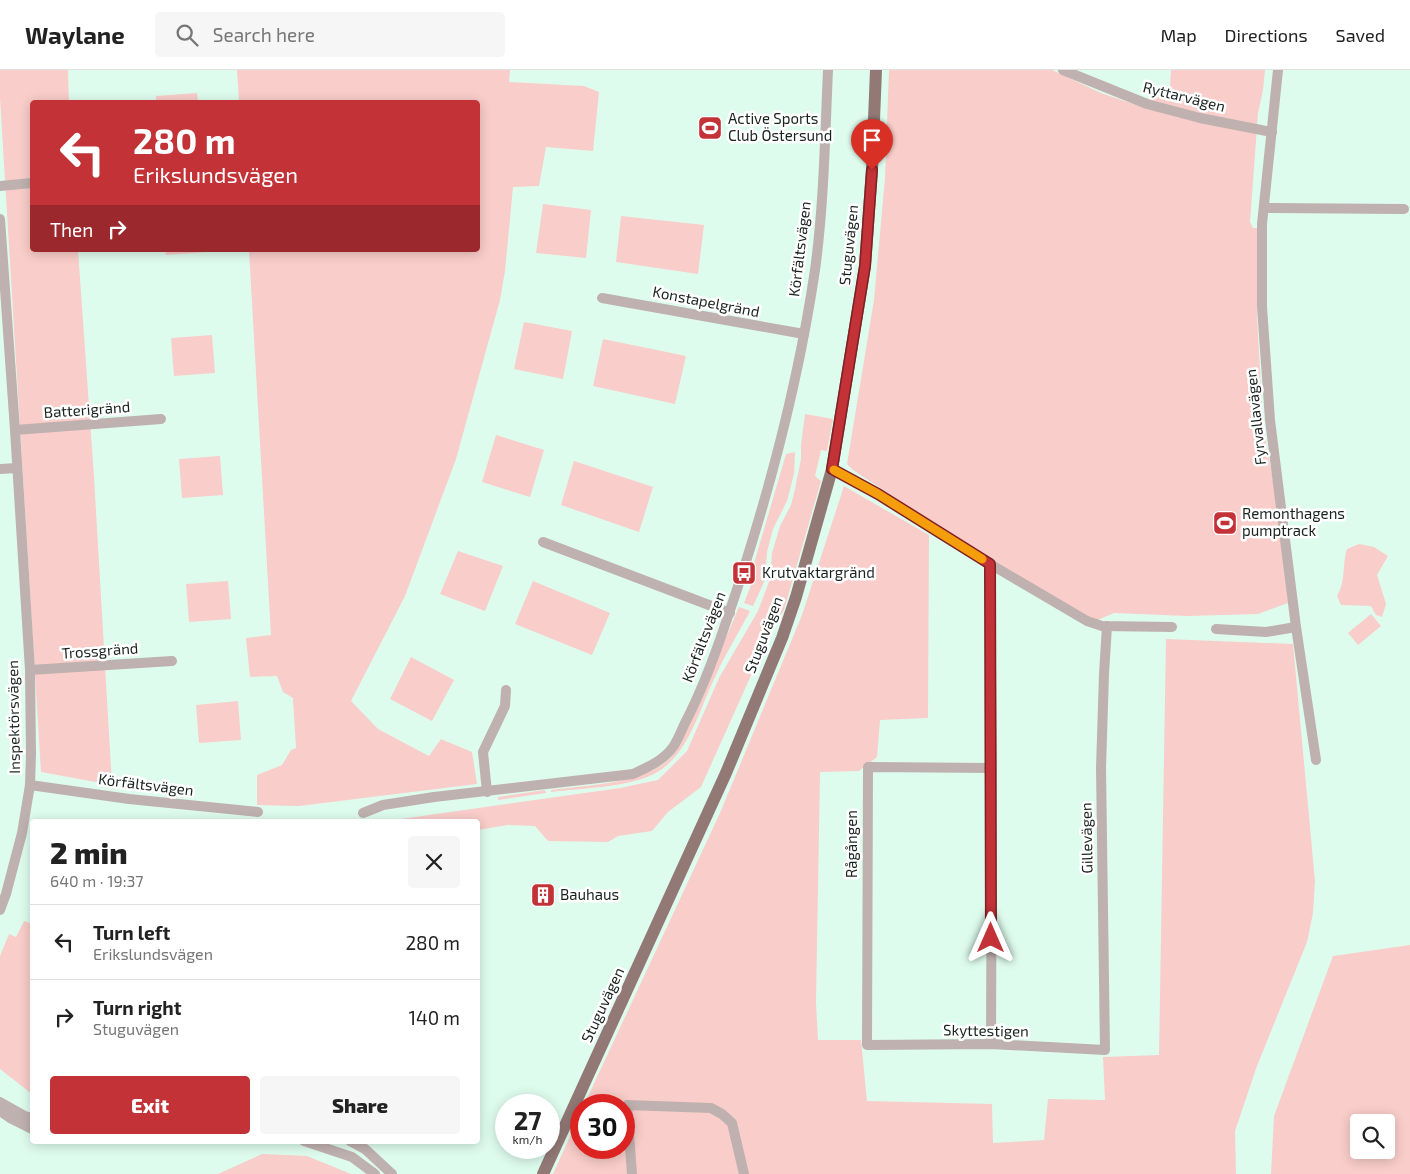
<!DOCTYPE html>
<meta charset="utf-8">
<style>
:root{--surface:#fff;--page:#f6f6f6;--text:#222;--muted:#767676;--line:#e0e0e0;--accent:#c23237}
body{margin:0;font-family:"Exo 2",sans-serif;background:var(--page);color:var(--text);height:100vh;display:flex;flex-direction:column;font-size:19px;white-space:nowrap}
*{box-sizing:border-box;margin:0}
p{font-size:16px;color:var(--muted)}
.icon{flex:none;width:28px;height:28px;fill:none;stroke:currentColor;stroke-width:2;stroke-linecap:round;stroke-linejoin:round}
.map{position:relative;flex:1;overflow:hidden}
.details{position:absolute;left:30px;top:749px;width:450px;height:325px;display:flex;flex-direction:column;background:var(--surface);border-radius:5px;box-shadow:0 2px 12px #0003}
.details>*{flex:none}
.top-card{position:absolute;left:30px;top:30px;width:450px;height:152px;border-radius:5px;box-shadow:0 2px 12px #0003;background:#c23237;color:#fff;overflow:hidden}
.fabs{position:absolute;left:1350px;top:1044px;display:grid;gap:10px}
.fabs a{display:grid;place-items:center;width:45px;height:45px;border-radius:5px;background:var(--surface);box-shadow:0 2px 12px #0003;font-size:25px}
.speed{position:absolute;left:495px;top:1024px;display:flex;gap:10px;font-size:25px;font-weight:700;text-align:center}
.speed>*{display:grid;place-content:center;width:65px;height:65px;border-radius:50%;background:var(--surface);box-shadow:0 2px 12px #0003;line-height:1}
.speed small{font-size:12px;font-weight:400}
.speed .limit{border:8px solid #d22;background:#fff;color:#111}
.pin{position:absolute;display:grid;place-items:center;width:42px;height:42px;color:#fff;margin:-51px -21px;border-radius:50% 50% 50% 0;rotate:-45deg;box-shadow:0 0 5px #0007}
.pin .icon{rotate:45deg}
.me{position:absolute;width:55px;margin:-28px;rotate:0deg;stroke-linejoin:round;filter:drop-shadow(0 0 4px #0008)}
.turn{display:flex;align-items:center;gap:18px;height:105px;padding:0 20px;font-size:22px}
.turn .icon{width:65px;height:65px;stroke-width:2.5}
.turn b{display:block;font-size:35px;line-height:42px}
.then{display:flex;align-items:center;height:48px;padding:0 20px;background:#0003;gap:10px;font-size:19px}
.round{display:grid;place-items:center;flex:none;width:52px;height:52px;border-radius:5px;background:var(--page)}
.overview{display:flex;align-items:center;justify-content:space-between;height:85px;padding:0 20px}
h1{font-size:30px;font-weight:800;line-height:38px}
.button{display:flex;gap:10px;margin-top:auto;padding:10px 20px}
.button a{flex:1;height:58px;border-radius:5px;background:var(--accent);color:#fff;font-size:20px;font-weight:800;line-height:58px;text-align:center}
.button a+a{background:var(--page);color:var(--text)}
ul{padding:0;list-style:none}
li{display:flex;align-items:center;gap:15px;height:75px;padding:0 20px;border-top:1px solid var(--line)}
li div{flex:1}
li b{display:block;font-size:19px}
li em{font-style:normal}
header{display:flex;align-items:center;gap:30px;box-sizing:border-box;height:70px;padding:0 25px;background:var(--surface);border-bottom:1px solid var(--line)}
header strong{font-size:24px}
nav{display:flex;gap:28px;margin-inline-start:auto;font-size:18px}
.search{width:350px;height:45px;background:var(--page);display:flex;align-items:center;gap:12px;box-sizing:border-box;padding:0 18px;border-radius:5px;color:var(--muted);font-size:19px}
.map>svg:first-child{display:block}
.green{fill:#f9cdc9;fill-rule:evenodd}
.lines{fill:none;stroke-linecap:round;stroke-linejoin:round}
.minor{stroke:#bfb1af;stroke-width:10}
.major{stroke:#927976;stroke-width:12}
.route-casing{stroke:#7e2024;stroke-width:12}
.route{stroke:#c23237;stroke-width:9}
.slow{stroke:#f59e0b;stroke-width:9}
.labels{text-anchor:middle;stroke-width:5;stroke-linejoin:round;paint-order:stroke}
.street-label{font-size:15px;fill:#18231e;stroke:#fff}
.poi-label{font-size:15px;fill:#18231e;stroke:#fff;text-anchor:start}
</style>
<header>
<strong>Waylane</strong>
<div class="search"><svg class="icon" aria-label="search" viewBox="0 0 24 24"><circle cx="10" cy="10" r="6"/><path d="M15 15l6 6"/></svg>Search here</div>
<nav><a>Map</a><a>Directions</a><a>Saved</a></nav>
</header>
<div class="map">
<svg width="1410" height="1104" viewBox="0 0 1410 1104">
<rect width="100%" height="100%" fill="#defcee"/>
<g class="green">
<polygon points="0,0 68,0 69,32 32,32 32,180 78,180 94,407 112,715 41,702 0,28"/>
<polygon points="237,0 510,0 509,12 584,16 599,22 593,81 546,77 539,116 513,117 505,201 500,230 456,389 405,526 351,631 378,659 429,686 441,669 472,682 477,714 299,736 257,735 257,705 282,695 291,680 296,678 293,628 283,622 277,606 250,607 246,568 271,565 249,180 478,180 478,32 239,32"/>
<polygon points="889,0 1052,0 1101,23 1148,39 1152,19 1170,16 1171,0 1265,0 1263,20 1258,43 1250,152 1253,158 1257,158 1257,245 1263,356 1278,438 1288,533 1258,544 1187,546 1114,543 1093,552 927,449 853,400 847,394 874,230 885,108"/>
<polygon points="197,23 198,32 156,32 156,26"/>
<polygon points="543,134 591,140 586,188 536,183"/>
<polygon points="621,146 704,155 698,204 616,192"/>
<polygon points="165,180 207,180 207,182 166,185"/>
<polygon points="524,252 572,261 563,309 514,299"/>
<polygon points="212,265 215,303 174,306 171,268"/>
<polygon points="603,269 686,286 675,334 593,316"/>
<polygon points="805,344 833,349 827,381 821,380 815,406 821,411 784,540 770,563 701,717 668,742 652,761 618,766 608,772 548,771 535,756 508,755 478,760 478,751 387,751 620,718 658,710 687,681 719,608 758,541 770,509 772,483 780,456 791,435 795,419 801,389 801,375"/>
<polygon points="496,365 544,380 530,427 482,412"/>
<polygon points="795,382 794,404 787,431 773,459 767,482 765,510 753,536 744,533 756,502 752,500 786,384"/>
<polygon points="220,386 223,425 182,428 179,389"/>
<polygon points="574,391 653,417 639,462 561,435"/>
<polygon points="844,416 929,465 928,648 880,650 877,687 859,701 820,702 816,932 818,970 861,970 867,1031 992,1034 993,1073 1044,1070 1048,1029 1105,1030 1103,987 1159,985 1166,569 1293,574 1315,811 1313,843 1307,872 1257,996 1235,1061 1236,1104 553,1104 581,1042 581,1078 624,1078 624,1035 584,1035 720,743 802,545"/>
<path d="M1359,474L1374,477L1388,486L1377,505L1386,534L1382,547L1376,545L1371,536L1341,535L1337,526C1346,512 1342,494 1347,479Z"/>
<polygon points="458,481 503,496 485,541 440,524"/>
<polygon points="228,511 231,549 189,552 186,514"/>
<polygon points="533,511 610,543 592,585 515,554"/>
<path d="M739,537L750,541C739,562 726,583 716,605C699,639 689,687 652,705C623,718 582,718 551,722V720C586,715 650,714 674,684C677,680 680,675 682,671Z"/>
<polygon points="1371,544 1381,556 1358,575 1348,563"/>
<polygon points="411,587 454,610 432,651 390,629"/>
<polygon points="238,631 241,670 199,673 196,635"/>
<polygon points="545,720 546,723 498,730 498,727"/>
<polygon points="24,851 32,854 32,1024 0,999 0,886 9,864 16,867"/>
<path d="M1410,875V1104H1271L1274,1046L1333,886ZM1359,1052H1386V1080H1359Z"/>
<polygon points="262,1084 307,1086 351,1104 218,1104"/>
</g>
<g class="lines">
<g class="minor">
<polyline points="1063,0 1147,34 1200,48 1272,62"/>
<polyline points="1278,0 1262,154 1262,237 1270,350 1296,557 1316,690"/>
<polyline points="0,116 32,113"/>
<polyline points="1264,138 1404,139"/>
<polyline points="0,149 15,360 30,600 31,684 30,715 22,763 6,824 0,840"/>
<polyline points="602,228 804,264"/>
<polyline points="15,360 161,349"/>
<polyline points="0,399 17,398"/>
<polyline points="832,399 878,424 990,494 1087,551 1102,556 1172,557"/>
<polyline points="543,472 730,543"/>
<polyline points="990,494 992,698 991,974"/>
<polyline points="1216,559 1266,562 1296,557"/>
<polyline points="30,600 172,591"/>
<polyline points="992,698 868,697 867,975 991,974 1105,980 1101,698 1104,604 1107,556"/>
<polyline points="30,715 129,729 258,742"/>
<polyline points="487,722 483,682 505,636 506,620"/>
<path d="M363,743L383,735L434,727L633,704C648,697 664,690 673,677C678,670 681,661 685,653C701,622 714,588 725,555C765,439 797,321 815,200C824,134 825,66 828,0"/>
<polyline points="0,1032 25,1046 32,1048"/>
<polyline points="0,1041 10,1048 32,1059"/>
<polyline points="304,1071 352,1087 375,1104"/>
<polyline points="350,1071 365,1079 392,1104"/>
<polyline points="632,1104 627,1035 711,1038 722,1044 732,1053 744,1104"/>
</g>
<polyline class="major" points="543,1104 726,703 782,568 796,527 832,399 865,196 872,99 876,0"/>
</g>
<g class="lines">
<defs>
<polyline id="route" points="872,100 865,196 832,399 878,424 990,494 991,868"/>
</defs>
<use href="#route" class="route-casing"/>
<use href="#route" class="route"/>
<polyline class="slow" points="834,400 878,424 982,489"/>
</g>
<defs>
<symbol id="stadium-square" viewBox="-11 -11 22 22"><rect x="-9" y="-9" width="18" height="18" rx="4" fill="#c23237" stroke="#fff"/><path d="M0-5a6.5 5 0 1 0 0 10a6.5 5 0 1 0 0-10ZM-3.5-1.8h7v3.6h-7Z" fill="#fff"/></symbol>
<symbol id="bus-square" viewBox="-11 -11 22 22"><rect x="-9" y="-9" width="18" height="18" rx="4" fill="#c23237" stroke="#fff"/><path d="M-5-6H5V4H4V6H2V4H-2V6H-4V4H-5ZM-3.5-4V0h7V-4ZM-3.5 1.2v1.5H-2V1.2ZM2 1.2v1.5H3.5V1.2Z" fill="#fff"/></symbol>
<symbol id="building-square" viewBox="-11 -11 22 22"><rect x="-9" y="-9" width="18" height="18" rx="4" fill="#c23237" stroke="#fff"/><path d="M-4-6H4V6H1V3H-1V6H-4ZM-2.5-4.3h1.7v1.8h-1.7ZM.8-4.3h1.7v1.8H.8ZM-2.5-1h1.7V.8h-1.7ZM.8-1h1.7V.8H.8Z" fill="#fff"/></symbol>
</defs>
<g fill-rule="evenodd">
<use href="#stadium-square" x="696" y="44" width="28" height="28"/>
<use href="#stadium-square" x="1211" y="439" width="28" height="28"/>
<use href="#bus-square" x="730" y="489" width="28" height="28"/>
<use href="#building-square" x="529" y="811" width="28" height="28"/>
</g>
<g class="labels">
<g class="street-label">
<text transform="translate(1184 27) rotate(14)" y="5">Ryttarvägen</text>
<text transform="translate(849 175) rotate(-84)" y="5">Stuguvägen</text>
<text transform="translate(800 179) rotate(-83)" y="5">Körfältsvägen</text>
<text transform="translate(706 232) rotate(11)" y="5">Konstapelgränd</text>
<text transform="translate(87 340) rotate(-4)" y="5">Batterigränd</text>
<text transform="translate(1256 347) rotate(-96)" y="5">Fyrvallavägen</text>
<text transform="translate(764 565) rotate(-69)" y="5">Stuguvägen</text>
<text transform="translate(704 567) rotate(-69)" y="5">Körfältsvägen</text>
<text transform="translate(100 581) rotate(-4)" y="5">Trossgränd</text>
<text transform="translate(14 647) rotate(-91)" y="5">Inspektörsvägen</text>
<text transform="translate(146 715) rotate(7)" y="5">Körfältsvägen</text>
<text transform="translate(1087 768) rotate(-91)" y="5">Gillevägen</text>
<text transform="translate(852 774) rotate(-90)" y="5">Rågången</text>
<text transform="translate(603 935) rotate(-65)" y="5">Stuguvägen</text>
<text transform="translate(986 961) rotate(1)" y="5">Skyttestigen</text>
</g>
<g class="poi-label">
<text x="728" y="54">Active Sports<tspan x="728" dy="17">Club Östersund</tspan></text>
<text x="1242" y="449">Remonthagens<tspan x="1242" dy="17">pumptrack</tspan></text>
<text x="762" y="508">Krutvaktargränd</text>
<text x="560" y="830">Bauhaus</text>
</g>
</g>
</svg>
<div class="fabs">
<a><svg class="icon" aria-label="search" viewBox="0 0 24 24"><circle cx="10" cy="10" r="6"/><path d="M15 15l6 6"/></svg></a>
</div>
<div class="speed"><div>27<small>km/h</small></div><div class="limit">30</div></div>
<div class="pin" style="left:872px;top:100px;background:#d93025"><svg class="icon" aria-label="arrive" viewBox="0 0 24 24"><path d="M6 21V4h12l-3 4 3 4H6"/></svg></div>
<svg class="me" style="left:991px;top:868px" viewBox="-20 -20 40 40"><path d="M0-17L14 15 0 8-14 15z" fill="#c23237" stroke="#fff" stroke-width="4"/></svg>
<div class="top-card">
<div class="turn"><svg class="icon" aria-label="left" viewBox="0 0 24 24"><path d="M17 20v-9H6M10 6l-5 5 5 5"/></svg><div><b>280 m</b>Erikslundsvägen</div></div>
<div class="then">Then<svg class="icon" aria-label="right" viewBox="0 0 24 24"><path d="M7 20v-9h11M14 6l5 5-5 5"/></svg></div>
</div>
<section class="details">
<div class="overview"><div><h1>2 min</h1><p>640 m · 19:37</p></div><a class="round"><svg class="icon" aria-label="close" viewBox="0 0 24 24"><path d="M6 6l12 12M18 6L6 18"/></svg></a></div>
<ul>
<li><svg class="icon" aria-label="left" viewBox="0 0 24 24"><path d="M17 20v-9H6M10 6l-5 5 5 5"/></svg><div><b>Turn left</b><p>Erikslundsvägen</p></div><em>280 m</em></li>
<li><svg class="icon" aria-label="right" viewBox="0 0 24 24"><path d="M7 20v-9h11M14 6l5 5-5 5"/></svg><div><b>Turn right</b><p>Stuguvägen</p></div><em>140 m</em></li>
</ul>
<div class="button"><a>Exit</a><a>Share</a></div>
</section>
</div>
